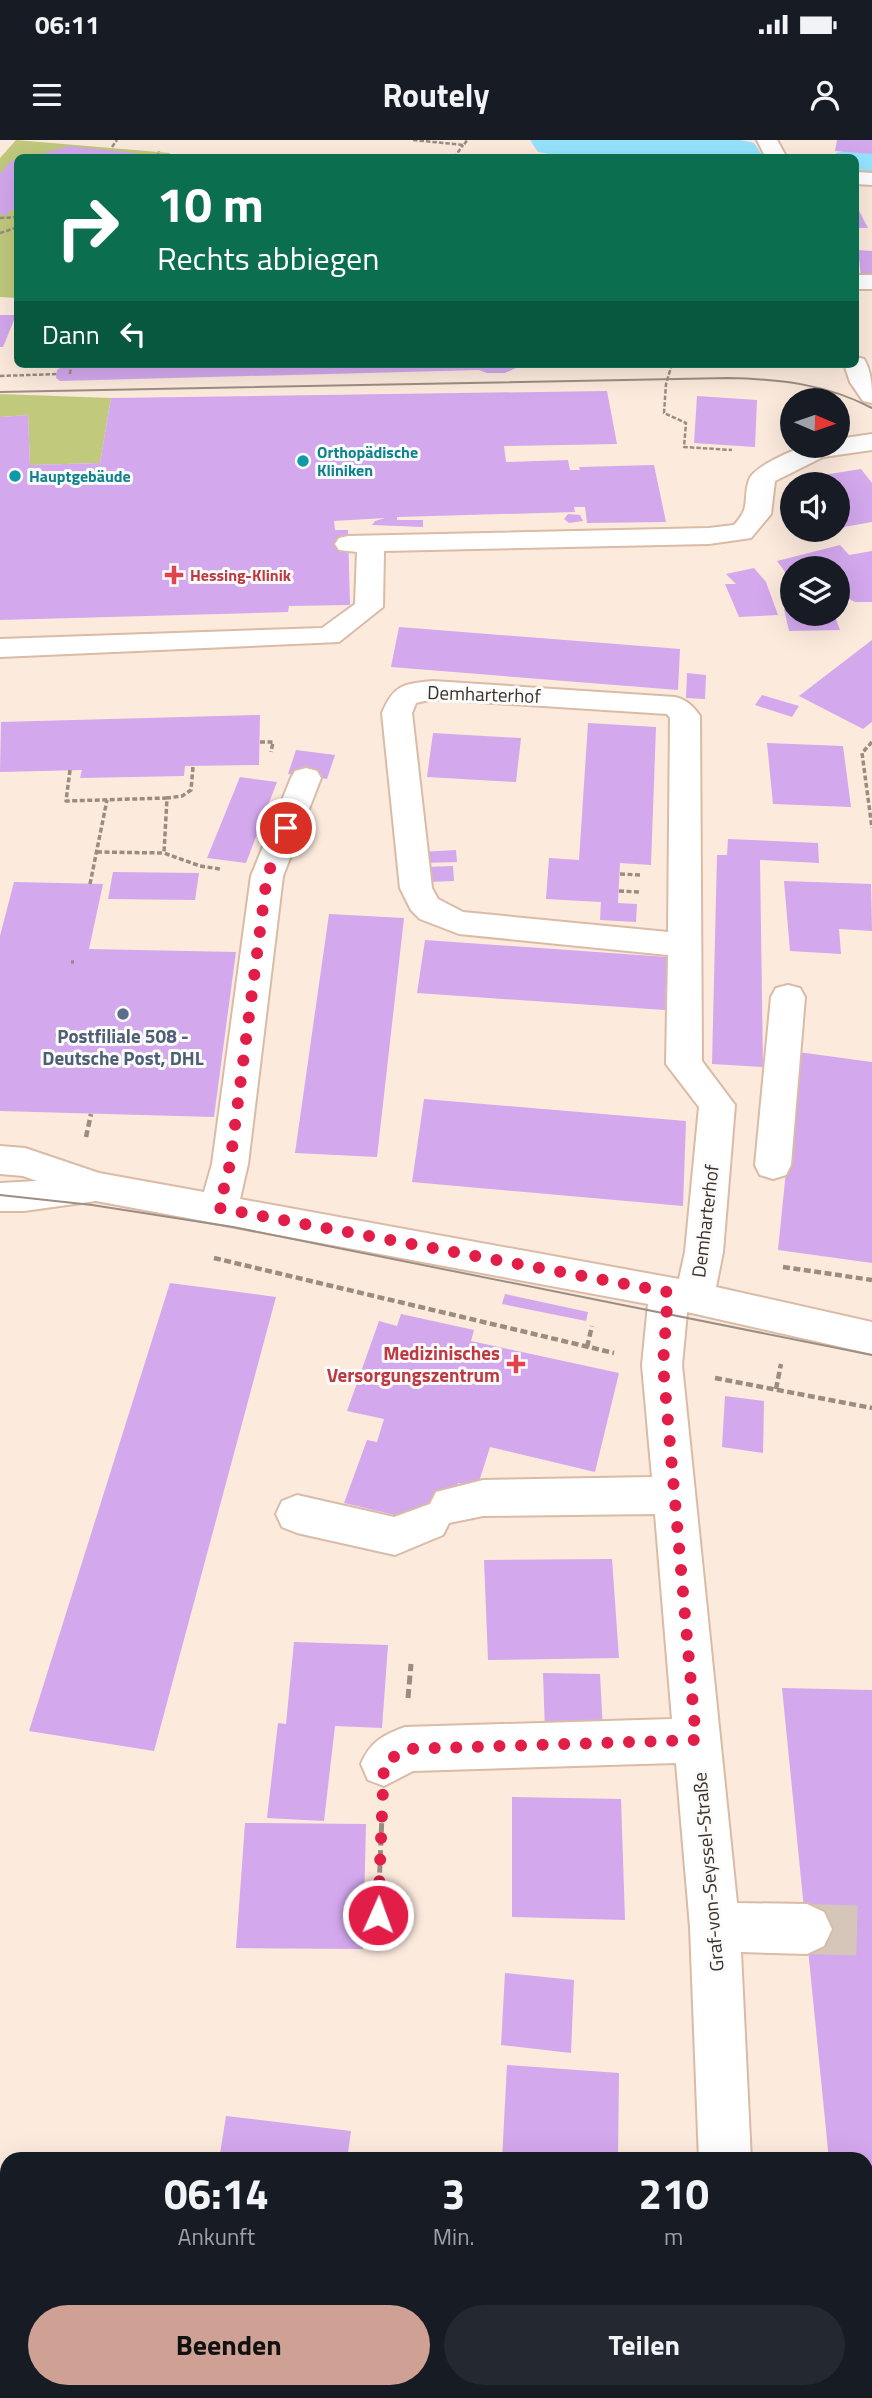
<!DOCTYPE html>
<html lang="de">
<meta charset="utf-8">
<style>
:root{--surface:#171b24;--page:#242831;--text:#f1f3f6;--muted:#9ea1a6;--accent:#cea194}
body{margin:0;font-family:"Titillium Web",sans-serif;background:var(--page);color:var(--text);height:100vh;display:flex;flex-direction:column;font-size:26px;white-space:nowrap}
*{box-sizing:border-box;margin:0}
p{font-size:23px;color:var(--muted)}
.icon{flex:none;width:38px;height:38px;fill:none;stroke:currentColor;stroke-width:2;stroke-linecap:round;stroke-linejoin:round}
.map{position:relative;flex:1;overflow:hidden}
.details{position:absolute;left:0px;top:2012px;width:873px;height:247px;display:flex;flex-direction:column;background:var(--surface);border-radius:21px 21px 0 0;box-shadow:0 7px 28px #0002}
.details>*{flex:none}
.hud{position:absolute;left:14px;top:14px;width:845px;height:214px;border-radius:10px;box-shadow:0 7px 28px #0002;background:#0b6e4f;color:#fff;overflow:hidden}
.needle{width:46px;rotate:92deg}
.fabs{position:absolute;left:780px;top:248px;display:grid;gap:14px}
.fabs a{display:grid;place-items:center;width:70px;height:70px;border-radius:50%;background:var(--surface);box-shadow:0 7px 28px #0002;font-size:35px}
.pin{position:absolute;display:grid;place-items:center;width:60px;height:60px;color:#fff;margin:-30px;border:4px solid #fff;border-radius:50%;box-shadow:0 2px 7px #0007}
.me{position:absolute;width:77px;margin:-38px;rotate:2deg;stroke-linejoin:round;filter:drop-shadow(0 0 5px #0008)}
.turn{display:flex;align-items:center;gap:24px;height:147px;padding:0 28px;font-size:32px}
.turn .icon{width:91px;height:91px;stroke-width:2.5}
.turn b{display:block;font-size:49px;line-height:60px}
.then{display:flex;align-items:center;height:66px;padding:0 28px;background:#0003;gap:14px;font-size:26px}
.eta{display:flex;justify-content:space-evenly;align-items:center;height:119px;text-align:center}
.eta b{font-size:42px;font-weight:700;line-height:49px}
.cta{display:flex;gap:14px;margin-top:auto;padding:14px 28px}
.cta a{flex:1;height:80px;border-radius:42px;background:var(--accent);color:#111;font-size:28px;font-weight:700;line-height:80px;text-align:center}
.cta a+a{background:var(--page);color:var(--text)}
.status{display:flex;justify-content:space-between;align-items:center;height:49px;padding:0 35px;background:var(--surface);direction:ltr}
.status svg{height:19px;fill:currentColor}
header{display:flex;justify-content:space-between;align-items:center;height:91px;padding:0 28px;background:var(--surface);font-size:32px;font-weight:700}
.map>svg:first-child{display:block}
.green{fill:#c1c97d}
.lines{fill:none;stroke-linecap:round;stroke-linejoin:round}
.river{fill:#96e3fd;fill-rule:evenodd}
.building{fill:#d3a8ed}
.minor-tunnel{stroke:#d6c5b9;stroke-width:50;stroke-dasharray:50 25;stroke-linecap:butt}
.minor-casing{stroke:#d9bba6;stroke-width:4}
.path-far3{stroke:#9b8c81;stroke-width:2.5;stroke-dasharray:4.5 2;stroke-linecap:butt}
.path-far2{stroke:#9b8c81;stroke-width:3.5;stroke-dasharray:5 2.5;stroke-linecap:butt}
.path-far1{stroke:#9b8c81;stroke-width:4.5;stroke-dasharray:7 3.5;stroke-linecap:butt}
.path{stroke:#9b8c81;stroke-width:5;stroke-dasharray:9 4.5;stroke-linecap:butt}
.minor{fill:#fff;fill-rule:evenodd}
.tram{stroke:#9c8e83;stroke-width:2}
.route{stroke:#e11d48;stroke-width:12;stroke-dasharray:0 21.6}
.culture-dot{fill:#0f9aa8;stroke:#fbfbfb;stroke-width:2.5}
.health-dot{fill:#e0444e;stroke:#fbfbfb;stroke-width:2.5}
.service-dot{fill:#5c6f8a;stroke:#fbfbfb;stroke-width:2.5}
.labels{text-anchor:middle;stroke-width:6;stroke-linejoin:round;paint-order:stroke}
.far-culture-label{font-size:16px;font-weight:bold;fill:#0d838f;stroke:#fbfbfb;text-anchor:start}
.far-health-label{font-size:16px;font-weight:bold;fill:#be3a42;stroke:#fbfbfb;text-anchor:start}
.street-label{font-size:19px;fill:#3d3229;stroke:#fbfbfb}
.service-label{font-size:19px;font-weight:bold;fill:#4e5e75;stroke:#fbfbfb}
.health-label{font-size:19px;font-weight:bold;fill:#be3a42;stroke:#fbfbfb;text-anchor:end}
</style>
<div class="status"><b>06:11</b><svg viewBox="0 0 49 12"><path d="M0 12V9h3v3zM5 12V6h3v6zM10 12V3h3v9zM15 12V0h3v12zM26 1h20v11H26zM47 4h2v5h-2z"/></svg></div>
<header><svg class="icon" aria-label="menu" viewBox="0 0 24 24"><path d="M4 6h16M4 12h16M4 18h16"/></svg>Routely<svg class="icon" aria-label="person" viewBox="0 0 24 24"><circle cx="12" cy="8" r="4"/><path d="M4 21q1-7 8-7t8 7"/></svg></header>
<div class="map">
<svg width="872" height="2258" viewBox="0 0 872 2258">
<rect width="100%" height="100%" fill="#fceadd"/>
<g class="green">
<polygon points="16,0 170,13 168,18 18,18 17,158 0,157 0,18"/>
<polygon points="0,254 111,258 100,323 30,325 28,275 0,277"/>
</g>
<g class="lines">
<g class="river">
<polygon points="530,0 741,0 754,3 762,15 761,18 571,18 538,12"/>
<polygon points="856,8 872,10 872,44 856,42 856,18 834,18 836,13"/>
</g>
</g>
<g class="building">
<polygon points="837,0 872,0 872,14 835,11"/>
<polygon points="68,6 136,13 133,18 28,18"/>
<polygon points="18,19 18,69 11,70 7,75 0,74 0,34 11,21"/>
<polygon points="856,65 868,88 856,88"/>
<polygon points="858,110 872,111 872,137 861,136"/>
<polygon points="0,175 16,175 3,207 0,207"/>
<polygon points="271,224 515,224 516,228 505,233 487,233 479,230 60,241 56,238 57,230 62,227"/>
<polygon points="607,251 617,304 504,306 506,322 568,320 570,330 580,330 579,327 654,325 666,382 587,383 585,367 574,367 575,372 397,377 397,380 423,380 423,387 372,385 375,381 385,378 334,381 335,390 348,390 350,465 289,466 288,472 0,480 0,277 28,275 30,325 100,323 111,258"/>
<polygon points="697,256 757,260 755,307 694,303"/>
<polygon points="861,329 872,343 872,382 838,388 838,345 802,345 798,339"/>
<polygon points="568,374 580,375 583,381 569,383 564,379"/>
<polygon points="840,405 849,415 872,411 872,462 855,462 843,456 838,449 838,429 793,429 793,443 777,421"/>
<polygon points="754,428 766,442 778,475 739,477 725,444 736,444 726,434"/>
<polygon points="784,469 793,469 793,474 834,474 840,490 789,491"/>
<polygon points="399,487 680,509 678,550 391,527"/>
<polygon points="872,500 872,582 863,589 799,556"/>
<polygon points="687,533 706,535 705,559 686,558"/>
<polygon points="762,555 799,566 792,577 755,565"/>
<polygon points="260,575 259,625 185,626 184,636 80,638 82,630 0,632 1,582"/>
<polygon points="588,583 656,587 651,725 620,723 618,763 637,764 636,782 600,780 601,762 546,759 549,718 579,720"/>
<polygon points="433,593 521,598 516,642 427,637"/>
<polygon points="767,603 843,606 851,667 773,664"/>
<polygon points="296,610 335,615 327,639 288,634"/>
<polygon points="240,637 277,642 246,723 207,718"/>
<polygon points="728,699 818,703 819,723 760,720 763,927 712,924 717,715 727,715"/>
<polygon points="456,710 457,722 422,723 421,712"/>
<polygon points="453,726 454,741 427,742 425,727"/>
<polygon points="113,732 199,733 195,760 108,759"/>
<polygon points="784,741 871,744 872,791 839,789 841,814 790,811"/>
<polygon points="14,742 103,744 89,809 236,812 214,977 0,971 0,796"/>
<polygon points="329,774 404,778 377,1017 295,1013"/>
<polygon points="425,800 667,817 665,870 417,853"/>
<polygon points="798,912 872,922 872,1123 778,1110"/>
<polygon points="424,959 686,981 683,1066 412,1042"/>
<polygon points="170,1143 276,1157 154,1611 29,1591"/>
<polygon points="505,1154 588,1172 586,1181 502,1164"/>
<polygon points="401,1174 474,1190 471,1201 619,1233 595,1332 490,1307 477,1348 458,1343 445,1387 344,1363 367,1300 377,1302 384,1279 347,1271 379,1181 397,1186"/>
<polygon points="725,1256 764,1261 763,1313 722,1307"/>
<polygon points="612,1419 619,1518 488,1520 484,1420"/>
<polygon points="294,1502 388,1505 382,1588 335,1586 324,1681 267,1678 278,1583 286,1584"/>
<polygon points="543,1533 600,1534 603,1592 545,1592"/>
<polygon points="782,1548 872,1550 872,2258 853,2258 853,2252 866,2252 866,2020 829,2020"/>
<polygon points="512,1657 621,1659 625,1780 512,1777"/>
<polygon points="245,1683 366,1684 363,1809 236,1808"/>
<polygon points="505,1833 574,1840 571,1913 501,1905"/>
<polygon points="507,1925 619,1933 618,2020 502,2020"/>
<polygon points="226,1976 351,1991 347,2020 219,2020"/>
</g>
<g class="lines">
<polyline class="minor-tunnel" points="807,1789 872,1791"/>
<defs>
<g id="minor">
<polygon points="757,0 777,0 787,18 766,18"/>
<polygon points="856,32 872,33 872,45 856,44"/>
<rect x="856" y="135" width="16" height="14"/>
<path d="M856,217L864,219C872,233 872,247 872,263L863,261L850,242L844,224H856Z"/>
<path d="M872,294V310L823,317L775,341L771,374L751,398L709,404L384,411L383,467L339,502L0,517V499L322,488L355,464L357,412L339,410L335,404L339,398L348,396L709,388L734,385C752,365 742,361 749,340C753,327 792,310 805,307C815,305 828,306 838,306V299Z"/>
<path d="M433,541L675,557C687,560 693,566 700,576L702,921L735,965L723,1112L716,1147L872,1182V1214L687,1172L682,1225L737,1763L807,1764L824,1772L832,1789L824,1806L807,1814L741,1812L751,2020H699L690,1787L676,1623L413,1631L384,1646L368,1640L361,1624C370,1602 383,1595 405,1587L672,1579L655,1374L483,1376L449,1383L443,1395L395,1415L297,1393L282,1387L276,1374L282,1361L297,1355L394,1377L430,1364L436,1352L483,1340L652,1337L642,1225L648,1164L96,1061L24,1071H0V1043L37,1041L23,1036L0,1034V1006L25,1008L99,1033L204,1052L212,1024L251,736L291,638L295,631L306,628L317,631L321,638L283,736L248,1024L240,1059L679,1139L685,1112L699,967L666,924L668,815L459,794L420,779L411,770L400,748L382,573C394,544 404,544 433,541ZM433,559L667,574L670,578L668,792L463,772L438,759L432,748L412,573L416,563Z"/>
<polygon points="788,845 800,848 805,857 791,1025 786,1035 773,1039 760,1035 755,1025 771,857 776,848"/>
<polygon points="54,2252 115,2252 117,2258 53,2258"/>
<rect x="698" y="2252" width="56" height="6"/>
</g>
</defs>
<use href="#minor" class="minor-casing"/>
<g class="path-far3">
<polyline points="413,0 464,5 467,0"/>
<polyline points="112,7 117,0"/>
<polyline points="158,18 159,11"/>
<polyline points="454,18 463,5"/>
<polyline points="0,78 18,77"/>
<polyline points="0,93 18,87"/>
<polyline points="672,224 666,244 664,273 686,283 684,307 732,310"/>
<polyline points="365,227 366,224"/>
<polyline points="70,234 71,224"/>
<polyline points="0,236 57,234"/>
</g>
<g class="path-far2">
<polyline points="260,602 273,602 271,612"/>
<polyline points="872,602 862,613 872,688"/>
<polyline points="193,627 191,650 182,656 167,658 164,713 200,726 220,729"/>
<polyline points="70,630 66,661 167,658"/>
<polyline points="97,712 164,713"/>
<polyline points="620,734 640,735"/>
<polyline points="90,744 107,660"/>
<polyline points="619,751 639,752"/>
<polyline points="71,822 74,822"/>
</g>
<g class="path-far1">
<polyline points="55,895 58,895"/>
<polyline points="86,997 91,974"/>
<polyline points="214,1118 614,1213"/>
<polyline points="783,1127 872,1140"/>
<polyline points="587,1207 592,1186"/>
<polyline points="715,1238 872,1268"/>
<polyline points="776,1249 781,1224"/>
</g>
<g class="path">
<polyline points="408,1558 411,1524"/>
<polyline points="377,1800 382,1674"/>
</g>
<use href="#minor" class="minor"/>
<g class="tram">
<path d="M0,252L728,238C779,239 826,244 872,268"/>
<polyline points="0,1055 92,1065 233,1087 872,1215"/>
</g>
</g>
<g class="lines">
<polyline class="route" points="286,688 267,736 230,1024 219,1068 668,1152 663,1225 696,1600 405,1609 384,1624 378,1775"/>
</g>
<g class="culture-dot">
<circle cx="303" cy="321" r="7"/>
<circle cx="15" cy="336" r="7"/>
</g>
<g class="health-dot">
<path d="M170.5 424.5h7v7h7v7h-7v7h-7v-7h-7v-7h7z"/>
<path d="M512.5 1213.5h7v7h7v7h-7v7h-7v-7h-7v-7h7z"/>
</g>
<circle class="service-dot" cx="123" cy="874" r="7"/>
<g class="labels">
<g class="far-culture-label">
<text x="317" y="318">Orthopädische<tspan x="317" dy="18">Kliniken</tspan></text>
<text x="29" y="342">Hauptgebäude</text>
</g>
<g class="far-health-label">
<text x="190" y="441">Hessing-Klinik</text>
</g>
<g class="street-label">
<text transform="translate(484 554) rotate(2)" y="7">Demharterhof</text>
<text transform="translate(705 1081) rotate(-83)" y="7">Demharterhof</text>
<text transform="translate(708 1732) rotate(-95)" y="7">Graf-von-Seyssel-Straße</text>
</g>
<g class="service-label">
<text x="123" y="903">Postfiliale 508 -<tspan x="123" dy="22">Deutsche Post, DHL</tspan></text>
</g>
<g class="health-label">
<text x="500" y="1220">Medizinisches<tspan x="500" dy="22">Versorgungszentrum</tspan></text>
</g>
</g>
</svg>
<div class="fabs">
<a><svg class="needle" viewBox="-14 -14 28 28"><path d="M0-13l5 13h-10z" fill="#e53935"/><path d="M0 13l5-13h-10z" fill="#9ea1a6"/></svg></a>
<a><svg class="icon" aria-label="sound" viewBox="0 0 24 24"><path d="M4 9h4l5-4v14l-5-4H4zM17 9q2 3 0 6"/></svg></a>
<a><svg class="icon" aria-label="layers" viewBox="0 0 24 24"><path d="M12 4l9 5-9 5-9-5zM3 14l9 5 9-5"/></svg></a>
</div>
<div class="pin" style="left:286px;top:688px;background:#d93025"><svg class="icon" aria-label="arrive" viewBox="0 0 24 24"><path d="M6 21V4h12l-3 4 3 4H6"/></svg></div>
<svg class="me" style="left:378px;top:1775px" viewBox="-20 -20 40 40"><circle r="17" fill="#e11d48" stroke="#fff" stroke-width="3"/><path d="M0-11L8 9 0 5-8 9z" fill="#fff"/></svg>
<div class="hud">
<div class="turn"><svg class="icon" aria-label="right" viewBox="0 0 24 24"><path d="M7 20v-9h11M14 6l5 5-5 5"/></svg><div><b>10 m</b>Rechts abbiegen</div></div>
<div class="then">Dann<svg class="icon" aria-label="left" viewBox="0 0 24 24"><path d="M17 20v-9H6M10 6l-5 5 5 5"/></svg></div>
</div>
<section class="details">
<div class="eta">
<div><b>06:14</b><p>Ankunft</p></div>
<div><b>3</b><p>Min.</p></div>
<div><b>210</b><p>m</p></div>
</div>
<div class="cta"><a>Beenden</a><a>Teilen</a></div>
</section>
</div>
